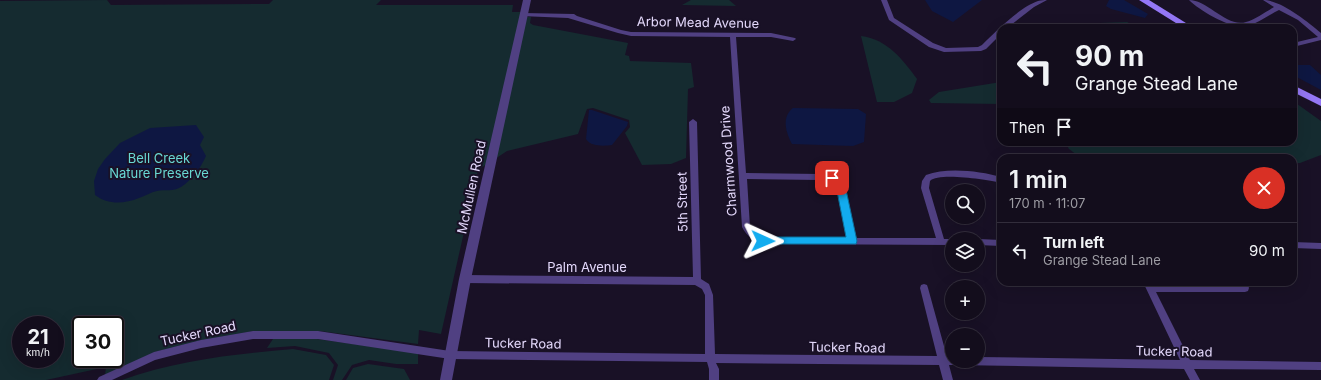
<!DOCTYPE html>
<meta charset="utf-8">
<style>
:root{--surface:#130d1c;--page:#1c1625;--text:#f1f3f6;--muted:#9d9ca3;--line:#322d3b}
body{margin:0;font-family:Inter,sans-serif;background:var(--page);color:var(--text);height:100vh;display:flex;flex-direction:column;font-size:15px;white-space:nowrap}
*{box-sizing:border-box;margin:0}
p{font-size:13px;color:var(--muted)}
.icon{flex:none;width:22px;height:22px;fill:none;stroke:currentColor;stroke-width:2;stroke-linecap:round;stroke-linejoin:round}
.map{position:relative;flex:1;overflow:hidden}
.sheet{position:absolute;left:997px;top:154px;width:300px;height:132px;display:flex;flex-direction:column;background:var(--surface);border-radius:12px;box-shadow:0 4px 16px #0002,0 0 0 1px var(--line)}
.sheet>*{flex:none}
.top-card{position:absolute;left:997px;top:24px;width:300px;height:122px;border-radius:12px;box-shadow:0 4px 16px #0002,0 0 0 1px var(--line);background:#130d1c;color:var(--text);overflow:hidden}
.buttons{position:absolute;left:945px;top:184px;display:grid;gap:8px}
.buttons a{display:grid;place-items:center;width:40px;height:40px;border-radius:50%;background:var(--surface);box-shadow:0 4px 16px #0002,0 0 0 1px var(--line);font-size:20px}
.speed{position:absolute;left:12px;top:316px;display:flex;gap:8px;font-size:20px;font-weight:700;text-align:center}
.speed>*{display:grid;place-content:center;width:52px;height:52px;border-radius:50%;background:var(--surface);box-shadow:0 4px 16px #0002,0 0 0 1px var(--line);line-height:1}
.speed small{font-size:10px;font-weight:400}
.speed .limit{border:2px solid #111;border-radius:6px;background:#fff;color:#111}
.pin{position:absolute;display:grid;place-items:center;width:34px;height:34px;color:#fff;margin:-17px;border-radius:8px;box-shadow:0 2px 6px #0006}
.me{position:absolute;width:44px;margin:-22px;rotate:91deg;stroke-linejoin:round;filter:drop-shadow(0 0 3px #0008)}
.turn{display:flex;align-items:center;gap:14px;height:84px;padding:0 12px;font-size:18px}
.turn .icon{width:52px;height:52px;stroke-width:2.5}
.turn b{display:block;font-size:28px;line-height:34px}
.then{display:flex;align-items:center;height:38px;padding:0 12px;background:#0003;gap:8px;font-size:15px}
.round{display:grid;place-items:center;flex:none;width:42px;height:42px;border-radius:21px;background:var(--page)}
.head{display:flex;align-items:center;justify-content:space-between;height:68px;padding:0 12px}
h1{font-size:24px;font-weight:600;line-height:30px}
ul{padding:0;list-style:none}
li{display:flex;align-items:center;gap:12px;height:56px;padding:0 12px;border-top:1px solid var(--line)}
li div{flex:1}
li b{display:block;font-size:15px}
li em{font-style:normal}
.map>svg:first-child{display:block}
.green{fill:#152b30;fill-rule:evenodd}
.water{fill:#0e1742}
.lines{fill:none;stroke-linecap:round;stroke-linejoin:round}
.minor{fill:#504082;fill-rule:evenodd}
.tertiary{fill:#504082;fill-rule:evenodd}
.secondary{fill:#9477f6;fill-rule:evenodd}
.route{fill:#12acef;stroke:#0c709b}
.labels{text-anchor:middle;stroke-width:4;stroke-linejoin:round;paint-order:stroke}
.street-label{font-size:13px;fill:#e4d9fc;stroke:#191126}
.park-label{font-size:13px;fill:#69d8d3;stroke:#191126}
</style>
<div class="map">
<svg width="1321" height="380" viewBox="0 0 1321 380">
<rect width="100%" height="100%" fill="#191126"/>
<g class="green">
<path d="M107,0L111,5L269,4L273,0H381L376,5H513L512,12H521L487,164L478,170L441,334L419,330L418,344L320,331H254L202,340L155,352L105,375L106,367L46,380H0V1ZM21,325H55V359H21ZM81,325H115V359H81Z"/>
<polygon points="691,0 729,0 736,6 682,5"/>
<polygon points="525,17 531,17 530,23 533,25 628,43 625,55 629,56 630,61 691,63 694,87 688,89 686,158 671,164 642,165 625,133 630,127 629,120 593,108 587,109 578,134 507,151 495,159"/>
<polygon points="1127,22 1138,28 1082,28 1100,23"/>
<path d="M861,36C887,39 903,60 917,79L912,93L894,102H877Z"/>
<polygon points="1001,82 1001,104 931,103 929,100 939,92"/>
<polygon points="1293,101 1321,121 1321,155 1300,163 1293,163 1293,158 1081,158 1069,149 1065,142 1293,142"/>
<polygon points="273,339 317,339 411,352 418,353 418,364 396,364 369,360 352,365 342,380 333,380 338,365 329,353 295,346 267,348"/>
<path d="M293,349L326,355L334,365L329,380H122C177,360 235,354 293,349Z"/>
<polygon points="368,364 404,369 410,380 346,380 353,368"/>
</g>
<g class="water">
<polygon points="925,0 982,0 953,22 932,11"/>
<polygon points="1109,0 1124,0 1148,14 1145,18 1111,9 1106,6"/>
<polygon points="1293,65 1310,65 1321,75 1321,90 1293,75"/>
<path d="M793,108L858,109L866,114L864,142L853,146L792,144C786,133 781,117 793,108Z"/>
<path d="M589,110H592L628,122L627,126L612,145C604,146 591,147 586,139Z"/>
<path d="M196,125L204,137L200,145L206,156C200,169 193,179 181,187C173,192 165,189 157,191C151,192 145,196 139,198C124,204 108,205 95,195L94,181L98,169L105,159L120,143L150,128Z"/>
</g>
<g class="lines">
<g class="minor">
<path d="M881,0H887L894,18L933,43L946,48L978,47L982,45C995,32 1020,7 1038,1C1041,0 1044,0 1047,0L1034,7L1007,28H1001V34L986,49L981,51L944,52L929,47L889,20Z"/>
<path d="M1189,0C1208,0 1227,28 1246,22C1256,19 1265,12 1274,7L1263,0C1281,0 1307,21 1321,33V40L1293,47V43L1318,37L1298,20L1279,10C1269,15 1258,23 1248,26C1232,30 1200,11 1189,0Z"/>
<path d="M523,13L574,14L577,16L621,30L631,32L771,33L795,38L796,39L793,41L771,37H736L746,173L820,174L841,179L846,190L856,238H936L921,188L922,181L926,175C947,167 980,171 1001,177V183C988,180 939,172 930,181L929,188L944,239H953H952V245L770,244C757,243 748,239 742,227L730,37L631,36L618,33L568,18L521,16V14ZM747,179L820,180L835,183L838,190L847,238H770L757,235L750,227Z"/>
<polygon points="693,119 697,122 701,279 709,284 713,295 715,354 937,356 920,288 921,285 924,284 927,285 928,288 947,357 952,357 952,361 978,361 978,357 1180,360 1143,282 1151,282 1153,284 1245,284 1248,285 1249,288 1248,291 1245,292 1156,292 1190,360 1321,362 1321,370 1194,369 1200,380 1190,380 1184,369 954,365 949,365 953,380 943,380 939,365 716,363 719,369 719,380 709,380 709,369 707,362 450,359 318,339 253,339 201,348 155,360 112,380 97,380 99,377 154,352 201,340 253,331 318,331 450,351 705,354 705,295 702,289 695,285 465,283 462,282 461,279 462,276 465,275 693,277 689,122"/>
<polygon points="977,239 978,239 1001,240 1001,246 978,245 978,239"/>
<polygon points="1293,242 1321,243 1321,249 1293,248"/>
</g>
<polygon class="tertiary" points="523,0 531,0 471,279 452,380 440,380 459,279"/>
<g class="secondary">
<polygon points="1139,0 1149,0 1194,28 1184,28"/>
<polygon points="1293,85 1321,99 1321,106 1293,92"/>
</g>
</g>
<polygon class="route" points="832,175 845,185 857,241 856,244 760,244 758,241 763,237 846,237 836,186 828,178"/>
<g class="labels">
<g class="street-label">
<text transform="translate(698 22) rotate(1)" y="5">Arbor Mead Avenue</text>
<text transform="translate(728 161) rotate(-94)" y="5">Charmwood Drive</text>
<text transform="translate(471 187) rotate(-78)" y="5">McMullen Road</text>
<text transform="translate(682 202) rotate(-91)" y="5">5th Street</text>
<text x="587" y="272">Palm Avenue</text>
<text transform="translate(198 333) rotate(-12)" y="5">Tucker Road</text>
<text transform="translate(523 343) rotate(1)" y="5">Tucker Road</text>
<text transform="translate(847 347) rotate(1)" y="5">Tucker Road</text>
<text transform="translate(1174 351) rotate(1)" y="5">Tucker Road</text>
</g>
<g class="park-label">
<text x="159" y="163">Bell Creek<tspan x="159" dy="15">Nature Preserve</tspan></text>
</g>
</g>
</svg>
<div class="buttons">
<a><svg class="icon" aria-label="search" viewBox="0 0 24 24"><circle cx="10" cy="10" r="6"/><path d="M15 15l6 6"/></svg></a>
<a><svg class="icon" aria-label="layers" viewBox="0 0 24 24"><path d="M12 4l9 5-9 5-9-5zM3 14l9 5 9-5"/></svg></a>
<a>+</a>
<a>−</a>
</div>
<div class="speed"><div>21<small>km/h</small></div><div class="limit">30</div></div>
<div class="pin" style="left:832px;top:178px;background:#d93025"><svg class="icon" aria-label="arrive" viewBox="0 0 24 24"><path d="M6 21V4h12l-3 4 3 4H6"/></svg></div>
<svg class="me" style="left:763px;top:241px" viewBox="-20 -20 40 40"><path d="M0-17L14 15 0 8-14 15z" fill="#12acef" stroke="#fff" stroke-width="4"/></svg>
<div class="top-card">
<div class="turn"><svg class="icon" aria-label="left" viewBox="0 0 24 24"><path d="M17 20v-9H6M10 6l-5 5 5 5"/></svg><div><b>90 m</b>Grange Stead Lane</div></div>
<div class="then">Then<svg class="icon" aria-label="arrive" viewBox="0 0 24 24"><path d="M6 21V4h12l-3 4 3 4H6"/></svg></div>
</div>
<section class="sheet">
<div class="head"><div><h1>1 min</h1><p>170 m · 11:07</p></div><a class="round" style="background:#d93025;color:#fff"><svg class="icon" aria-label="close" viewBox="0 0 24 24"><path d="M6 6l12 12M18 6L6 18"/></svg></a></div>
<ul>
<li><svg class="icon" aria-label="left" viewBox="0 0 24 24"><path d="M17 20v-9H6M10 6l-5 5 5 5"/></svg><div><b>Turn left</b><p>Grange Stead Lane</p></div><em>90 m</em></li>
</ul>
</section>
</div>
